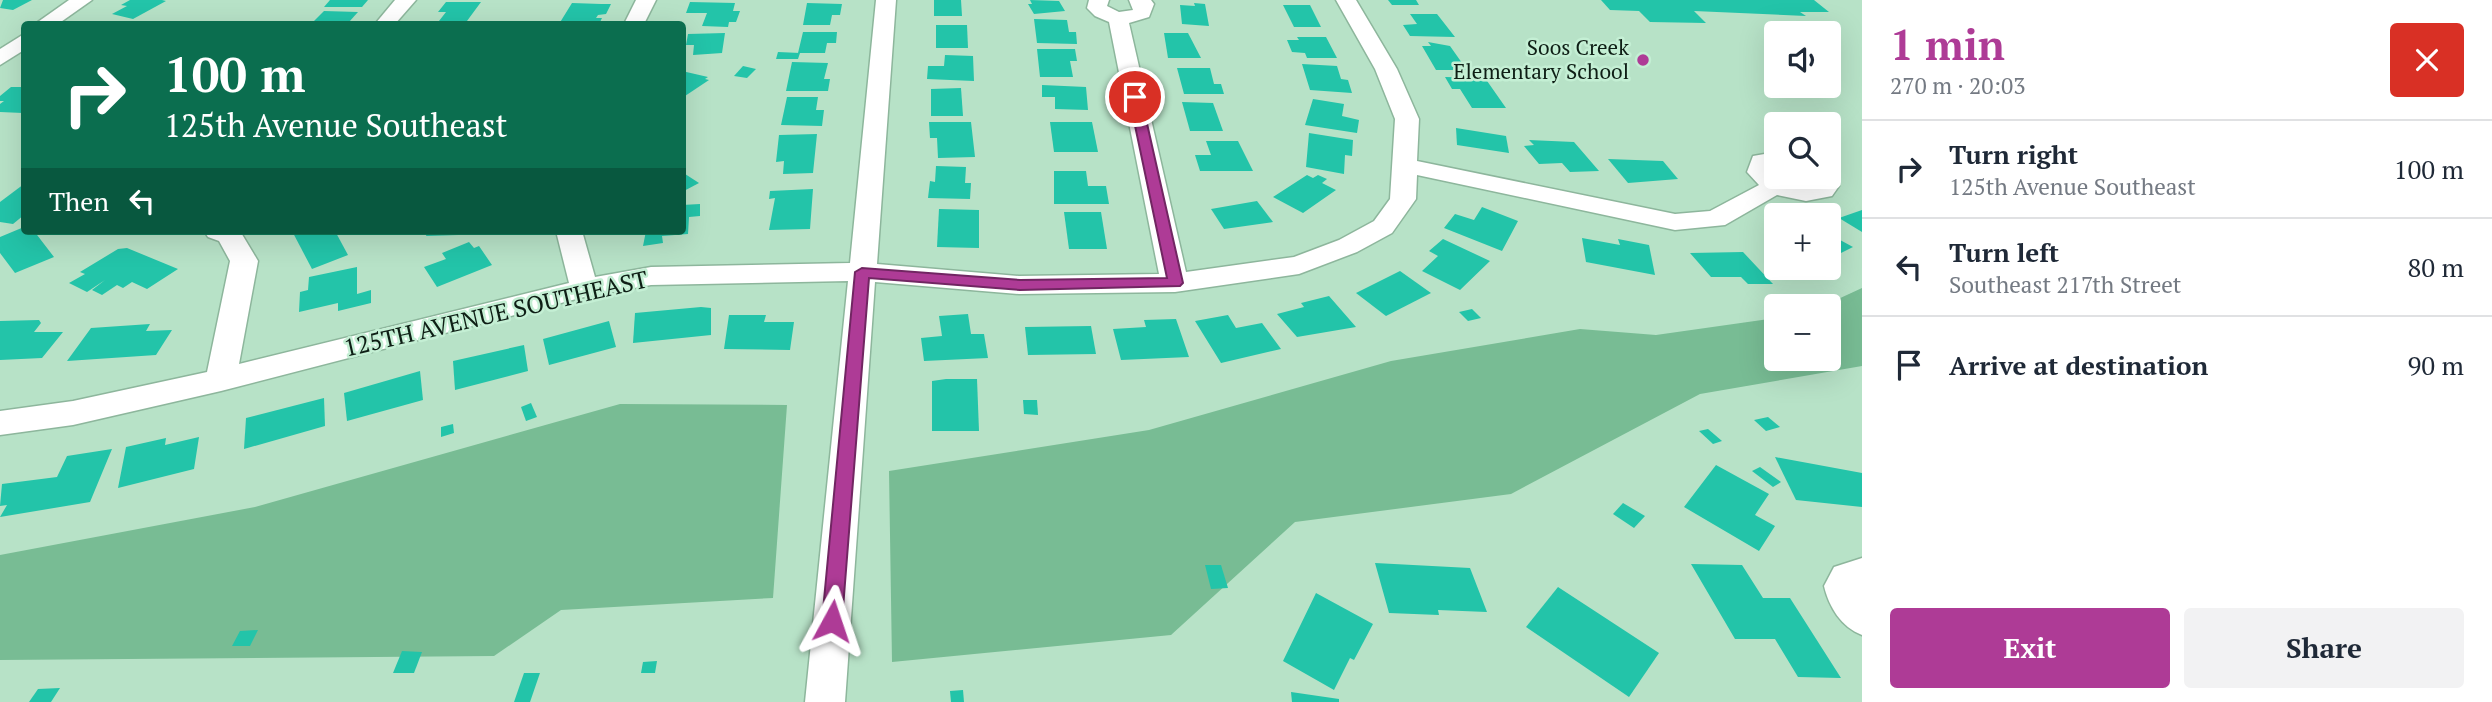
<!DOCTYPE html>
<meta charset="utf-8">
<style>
:root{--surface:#fff;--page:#f2f2f3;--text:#1f2937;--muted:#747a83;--line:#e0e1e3;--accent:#ae3b96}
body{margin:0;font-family:"PT Serif",serif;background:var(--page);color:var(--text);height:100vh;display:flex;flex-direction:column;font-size:26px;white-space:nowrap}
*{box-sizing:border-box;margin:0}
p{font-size:23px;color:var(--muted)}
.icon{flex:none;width:38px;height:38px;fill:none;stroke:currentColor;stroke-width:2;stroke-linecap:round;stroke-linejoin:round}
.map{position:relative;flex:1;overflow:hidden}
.drawer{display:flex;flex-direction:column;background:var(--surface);width:630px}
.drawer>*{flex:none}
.hud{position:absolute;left:21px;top:21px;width:665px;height:214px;border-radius:7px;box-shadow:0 7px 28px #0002;background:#0b6e4f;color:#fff;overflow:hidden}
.fabs{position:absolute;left:1764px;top:21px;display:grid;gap:14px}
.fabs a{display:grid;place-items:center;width:77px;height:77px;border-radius:7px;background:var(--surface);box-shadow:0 7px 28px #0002;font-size:35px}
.pin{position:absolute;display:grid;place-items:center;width:60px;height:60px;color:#fff;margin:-30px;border:4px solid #fff;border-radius:50%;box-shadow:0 2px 7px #0007}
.me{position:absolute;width:77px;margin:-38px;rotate:5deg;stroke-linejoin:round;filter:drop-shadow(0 0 5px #0008)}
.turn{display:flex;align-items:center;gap:24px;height:147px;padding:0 28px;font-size:32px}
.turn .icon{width:91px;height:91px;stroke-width:2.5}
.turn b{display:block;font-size:49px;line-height:60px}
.then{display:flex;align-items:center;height:66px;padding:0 28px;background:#0003;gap:14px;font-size:26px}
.round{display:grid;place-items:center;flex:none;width:74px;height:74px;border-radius:7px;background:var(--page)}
.overview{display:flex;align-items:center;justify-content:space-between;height:119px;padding:0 28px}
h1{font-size:42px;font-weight:800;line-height:52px;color:var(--accent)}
.cta{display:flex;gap:14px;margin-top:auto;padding:14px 28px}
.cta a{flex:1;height:80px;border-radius:7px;background:var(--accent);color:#fff;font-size:28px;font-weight:800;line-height:80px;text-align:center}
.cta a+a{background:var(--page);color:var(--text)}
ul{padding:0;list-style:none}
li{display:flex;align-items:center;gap:21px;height:98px;padding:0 28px;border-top:2px solid var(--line)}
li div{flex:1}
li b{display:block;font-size:26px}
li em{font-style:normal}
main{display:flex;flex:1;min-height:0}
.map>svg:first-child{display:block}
.green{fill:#78bc94}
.building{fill:#23c4a9}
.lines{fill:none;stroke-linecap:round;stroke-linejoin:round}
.minor-casing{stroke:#8db69c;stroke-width:3}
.minor{fill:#fff;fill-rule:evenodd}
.route{fill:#ae3b96;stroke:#712662;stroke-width:2}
.poi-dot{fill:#ae3b96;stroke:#c4efd4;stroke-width:2.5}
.labels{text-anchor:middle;stroke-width:5;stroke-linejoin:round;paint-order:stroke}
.far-poi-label{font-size:21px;fill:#0e1e15;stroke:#c4efd4;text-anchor:end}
.street-label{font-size:24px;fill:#0e1e15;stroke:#c4efd4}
</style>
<main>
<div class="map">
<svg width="1862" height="702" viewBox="0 0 1862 702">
<rect width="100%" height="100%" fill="#b7e2c7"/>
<g class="green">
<polygon points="1862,288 1862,366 1700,394 1511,494 1295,522 1171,635 892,662 889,471 1149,430 1391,361 1580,329 1656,335 1776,318 1776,359 1829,359 1829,306 1823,306"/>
<polygon points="620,404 787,405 773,598 561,610 494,656 0,660 0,555 255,507"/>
</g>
<g class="building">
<polygon points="3,0 32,0 13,10 0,8"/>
<polygon points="130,0 162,0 166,1 133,19 112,14 127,6 121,5"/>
<polygon points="330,0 368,0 362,7 324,7"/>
<polygon points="934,0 961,0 962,16 934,16"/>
<polygon points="1030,0 1059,1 1065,11 1034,14 1028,4 1032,4"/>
<polygon points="1388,0 1416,0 1419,5 1392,5"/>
<polygon points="1601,0 1814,0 1829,12 1800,12 1806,16 1694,11 1706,23 1650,22 1639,11 1610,10"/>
<polygon points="446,2 481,2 467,21 439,21 446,12 438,12"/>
<polygon points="690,2 735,3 733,11 740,11 736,22 729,22 728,27 702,26 707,13 686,13"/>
<polygon points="572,3 601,4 611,4 606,14 598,15 596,18 602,18 599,24 559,24"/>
<polygon points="807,3 842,4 840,15 832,15 830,25 803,25"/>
<polygon points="1194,3 1205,4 1209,26 1182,24 1180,5 1195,6"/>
<polygon points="1283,5 1310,5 1321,27 1294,27"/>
<polygon points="324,11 358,12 349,22 311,24"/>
<polygon points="1410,14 1437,14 1455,37 1410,36 1403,25 1417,24"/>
<polygon points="1034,19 1067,20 1069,32 1076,32 1077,44 1037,43"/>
<polygon points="936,25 967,25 968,48 936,48"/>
<polygon points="803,32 837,32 836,43 827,43 825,53 798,53"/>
<polygon points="725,33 722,53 693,55 694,45 686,45 688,34"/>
<polygon points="1164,33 1188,33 1201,58 1168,58"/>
<polygon points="1297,37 1326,37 1337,58 1307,58 1305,53 1292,52 1287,40 1299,40"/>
<polygon points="1428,42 1450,46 1467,70 1436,70 1422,46 1431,46"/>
<polygon points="1037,49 1075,49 1077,61 1070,61 1073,77 1040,77"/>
<polygon points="778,52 800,53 798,59 776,59"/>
<polygon points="945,55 973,56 974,81 927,79 928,66 944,66"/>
<polygon points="792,62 828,63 824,79 830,79 828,91 786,91"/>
<polygon points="1302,64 1337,66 1341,79 1348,80 1352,93 1310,90"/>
<polygon points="743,66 756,69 747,78 734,76"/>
<polygon points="1177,68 1210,68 1214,84 1221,84 1224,94 1184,94"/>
<polygon points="682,71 708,77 705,79 709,80 682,98"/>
<polygon points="1445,77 1485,78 1506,108 1472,108 1460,89 1452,89"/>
<polygon points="1042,85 1086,87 1088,110 1055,109 1055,97 1042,97"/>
<polygon points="11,87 24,87 23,113 0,112 0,104 4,101 0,101 0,96"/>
<polygon points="961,88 963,116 931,116 931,89"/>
<polygon points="787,97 818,97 816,110 824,110 822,126 781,125"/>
<polygon points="1313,99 1344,104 1342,116 1359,120 1357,133 1305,125"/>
<polygon points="1182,102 1213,103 1223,131 1190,131"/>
<polygon points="929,122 971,122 975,157 938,158 937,138 930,138"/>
<polygon points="1050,122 1092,122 1098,152 1054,152"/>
<polygon points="1456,128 1506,136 1509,153 1457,145"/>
<polygon points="1309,133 1353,140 1352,156 1345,155 1344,174 1306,167"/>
<polygon points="817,134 813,173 783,174 784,161 776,162 779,135"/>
<polygon points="1529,140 1574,142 1599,171 1570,172 1562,163 1539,164 1524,146 1534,145"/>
<polygon points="1206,141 1238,141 1253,171 1200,171 1195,155 1211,155"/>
<polygon points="1608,159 1663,161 1678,179 1628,183"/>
<polygon points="936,166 966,167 965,183 971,183 970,199 928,198 930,181 935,182"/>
<polygon points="1054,171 1086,171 1088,186 1106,186 1109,204 1054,204"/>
<polygon points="682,172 699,183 682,192"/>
<polygon points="1307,175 1313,178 1318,175 1327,179 1322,183 1336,190 1303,213 1273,197"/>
<polygon points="24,184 24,215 13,224 0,222 0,202"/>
<polygon points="813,189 810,229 769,230 775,198 769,199 770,191"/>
<polygon points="1257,201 1273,222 1224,229 1211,209"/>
<polygon points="700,204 700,216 689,217 688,234 662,236 663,243 643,246 646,231 682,231 682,205"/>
<polygon points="1482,207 1518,221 1502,251 1444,228 1455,214 1474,220"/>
<polygon points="939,209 979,210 979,248 937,247"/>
<polygon points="1862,210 1862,232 1839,218"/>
<polygon points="1064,212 1101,212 1107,249 1069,249"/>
<polygon points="24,227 24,231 34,231 54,257 15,273 0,253 0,237"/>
<polygon points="292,231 335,231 348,255 312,269"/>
<polygon points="428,231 460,231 458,235 426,236"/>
<polygon points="1829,234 1853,247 1829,259"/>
<polygon points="1582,238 1620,245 1618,239 1649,245 1655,275 1586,262"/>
<polygon points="1443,239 1490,261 1460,290 1422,271 1438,256 1429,251"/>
<polygon points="469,242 474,248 479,246 492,265 437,287 424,267 446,259 442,253"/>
<polygon points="127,248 178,269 147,289 132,282 123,288 117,285 102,295 92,290 105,280 87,292 69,283 85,274 80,272 118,249"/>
<polygon points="1743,252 1773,284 1748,284 1741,277 1711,277 1690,253"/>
<polygon points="357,267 357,294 371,290 371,303 338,311 338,303 299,312 300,292 308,290 309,277"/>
<polygon points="1400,271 1431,293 1386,316 1356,293"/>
<polygon points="1329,296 1356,327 1297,337 1277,314 1304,307 1301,303"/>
<polygon points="701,307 711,308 711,335 633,343 635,313"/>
<polygon points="1472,309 1481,318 1468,321 1459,312"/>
<polygon points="968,314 971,334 984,334 988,358 924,361 921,338 942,336 939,316"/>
<polygon points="729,315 766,315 764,322 794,322 790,350 724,349"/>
<polygon points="1228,315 1236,328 1262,323 1281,349 1221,363 1195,321"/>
<polygon points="1176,319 1189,357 1121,360 1113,329 1146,327 1144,320"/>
<polygon points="39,320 41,323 34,332 63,332 42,358 0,360 0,321"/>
<polygon points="609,321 616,347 549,365 543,339"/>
<polygon points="150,324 146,331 172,330 156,355 67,361 91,328"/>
<polygon points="1091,326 1096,354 1028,355 1025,327"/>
<polygon points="524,345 528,371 455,390 453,361"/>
<polygon points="420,371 423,400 347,421 344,393"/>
<polygon points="946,379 977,379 979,431 932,431 932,381"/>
<polygon points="324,398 325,426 244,449 246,418"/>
<polygon points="1023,400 1037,400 1038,415 1024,414"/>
<polygon points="531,403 537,417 526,421 521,407"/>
<polygon points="1768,417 1780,427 1766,431 1754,420"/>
<polygon points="453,424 454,433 441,437 441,427"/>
<polygon points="1708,429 1722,441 1713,444 1699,431"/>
<polygon points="199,437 194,469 118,488 126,447 166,438 165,445"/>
<polygon points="112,449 90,502 0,517 7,505 0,506 2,484 57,477 67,456"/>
<polygon points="1775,457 1862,473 1862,507 1796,500"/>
<polygon points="1716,465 1769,494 1755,515 1775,526 1759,551 1684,507"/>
<polygon points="1760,467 1781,482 1773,487 1752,471"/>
<polygon points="1623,503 1645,516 1634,528 1613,514"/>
<polygon points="1375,563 1470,568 1487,612 1438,610 1439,615 1389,613"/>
<polygon points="1691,564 1742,565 1763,598 1790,598 1841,678 1798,677 1775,639 1735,639"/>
<polygon points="1205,565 1221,565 1228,588 1211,589"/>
<polygon points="1558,587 1659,653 1629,697 1526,627"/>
<polygon points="1316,593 1373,624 1354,660 1350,658 1334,690 1283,661"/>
<polygon points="258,630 250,646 232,646 240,631"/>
<polygon points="402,651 422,652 414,673 393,673"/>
<polygon points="657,661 655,673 641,673 643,662"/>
<polygon points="524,673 540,673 530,702 514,702"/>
<polygon points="60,688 51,702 29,702 38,689"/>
<polygon points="963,690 964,702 951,702 950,691"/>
<polygon points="1291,692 1339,699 1339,702 1292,702"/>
</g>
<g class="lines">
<defs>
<g id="minor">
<polygon points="69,0 92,0 58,24 35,24"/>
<polygon points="395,0 416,0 395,24 375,24"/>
<polygon points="636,0 656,0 644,24 624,24"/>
<path d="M876,0H896L877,264L1019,276L1159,274L1109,22L1095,16L1087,8L1089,0H1109L1107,6L1119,12L1133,10L1129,0H1151L1154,4L1149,17L1129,23L1186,272L1294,257L1339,240L1374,221L1390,199L1395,119L1375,69L1336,0H1356L1397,69L1419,119L1417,161L1675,214L1710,211L1759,185L1747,172L1753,156L1776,152V166L1772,170C1782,181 1797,186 1813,185L1810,177H1829V171L1839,186L1832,196L1806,201L1777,195L1725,225L1675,230L1417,175L1416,199L1392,233L1357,252L1299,274L1175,292L1019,294L875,282L845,702H805L848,281L651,285L584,297L221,391L73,425L0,435V411L73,401L207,372L230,261L219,241L208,237L204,231H240L258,261L239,364L569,283L556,231H582L595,277L651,267L850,263Z"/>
<polygon points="24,34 24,50 0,65 0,49"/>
<path d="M1862,558V635C1841,627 1829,607 1824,586L1834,567Z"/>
</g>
</defs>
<use href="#minor" class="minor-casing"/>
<use href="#minor" class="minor"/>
</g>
<polygon class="route" points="1135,94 1141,97 1183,283 1180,286 1020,290 869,278 842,621 839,628 832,630 825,628 822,621 855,272 862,268 1020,280 1167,278 1129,97"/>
<circle class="poi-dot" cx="1643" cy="60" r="7"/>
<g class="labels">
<g class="far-poi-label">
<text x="1629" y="55">Soos Creek<tspan x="1629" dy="24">Elementary School</tspan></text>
</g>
<g class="street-label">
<text transform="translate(496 314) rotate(-13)" y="8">125TH AVENUE SOUTHEAST</text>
</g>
</g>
</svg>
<div class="fabs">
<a><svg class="icon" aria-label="sound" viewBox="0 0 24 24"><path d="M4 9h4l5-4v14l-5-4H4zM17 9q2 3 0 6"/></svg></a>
<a><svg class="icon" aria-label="search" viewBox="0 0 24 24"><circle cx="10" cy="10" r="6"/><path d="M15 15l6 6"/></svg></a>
<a>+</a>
<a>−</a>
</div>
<div class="pin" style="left:1135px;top:97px;background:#d93025"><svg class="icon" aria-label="arrive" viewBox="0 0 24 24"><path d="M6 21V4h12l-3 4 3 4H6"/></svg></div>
<svg class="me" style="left:832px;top:621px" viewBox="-20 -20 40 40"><path d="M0-17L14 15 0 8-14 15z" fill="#ae3b96" stroke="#fff" stroke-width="4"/></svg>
<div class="hud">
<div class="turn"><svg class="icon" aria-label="right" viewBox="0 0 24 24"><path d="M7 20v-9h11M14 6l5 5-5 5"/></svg><div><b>100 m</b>125th Avenue Southeast</div></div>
<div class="then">Then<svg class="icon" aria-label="left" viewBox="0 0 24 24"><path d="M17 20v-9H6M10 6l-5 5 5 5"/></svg></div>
</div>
</div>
<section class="drawer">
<div class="overview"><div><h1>1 min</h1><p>270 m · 20:03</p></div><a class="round" style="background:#d93025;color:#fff"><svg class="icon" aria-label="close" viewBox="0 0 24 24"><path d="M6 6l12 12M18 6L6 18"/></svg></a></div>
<ul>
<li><svg class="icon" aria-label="right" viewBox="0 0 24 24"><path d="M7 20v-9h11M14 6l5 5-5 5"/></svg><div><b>Turn right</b><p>125th Avenue Southeast</p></div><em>100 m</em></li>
<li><svg class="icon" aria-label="left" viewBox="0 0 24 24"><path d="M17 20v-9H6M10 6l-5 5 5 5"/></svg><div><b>Turn left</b><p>Southeast 217th Street</p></div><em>80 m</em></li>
<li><svg class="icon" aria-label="arrive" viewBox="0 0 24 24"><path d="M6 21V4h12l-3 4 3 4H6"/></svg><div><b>Arrive at destination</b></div><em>90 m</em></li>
</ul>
<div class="cta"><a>Exit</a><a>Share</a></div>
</section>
</main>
